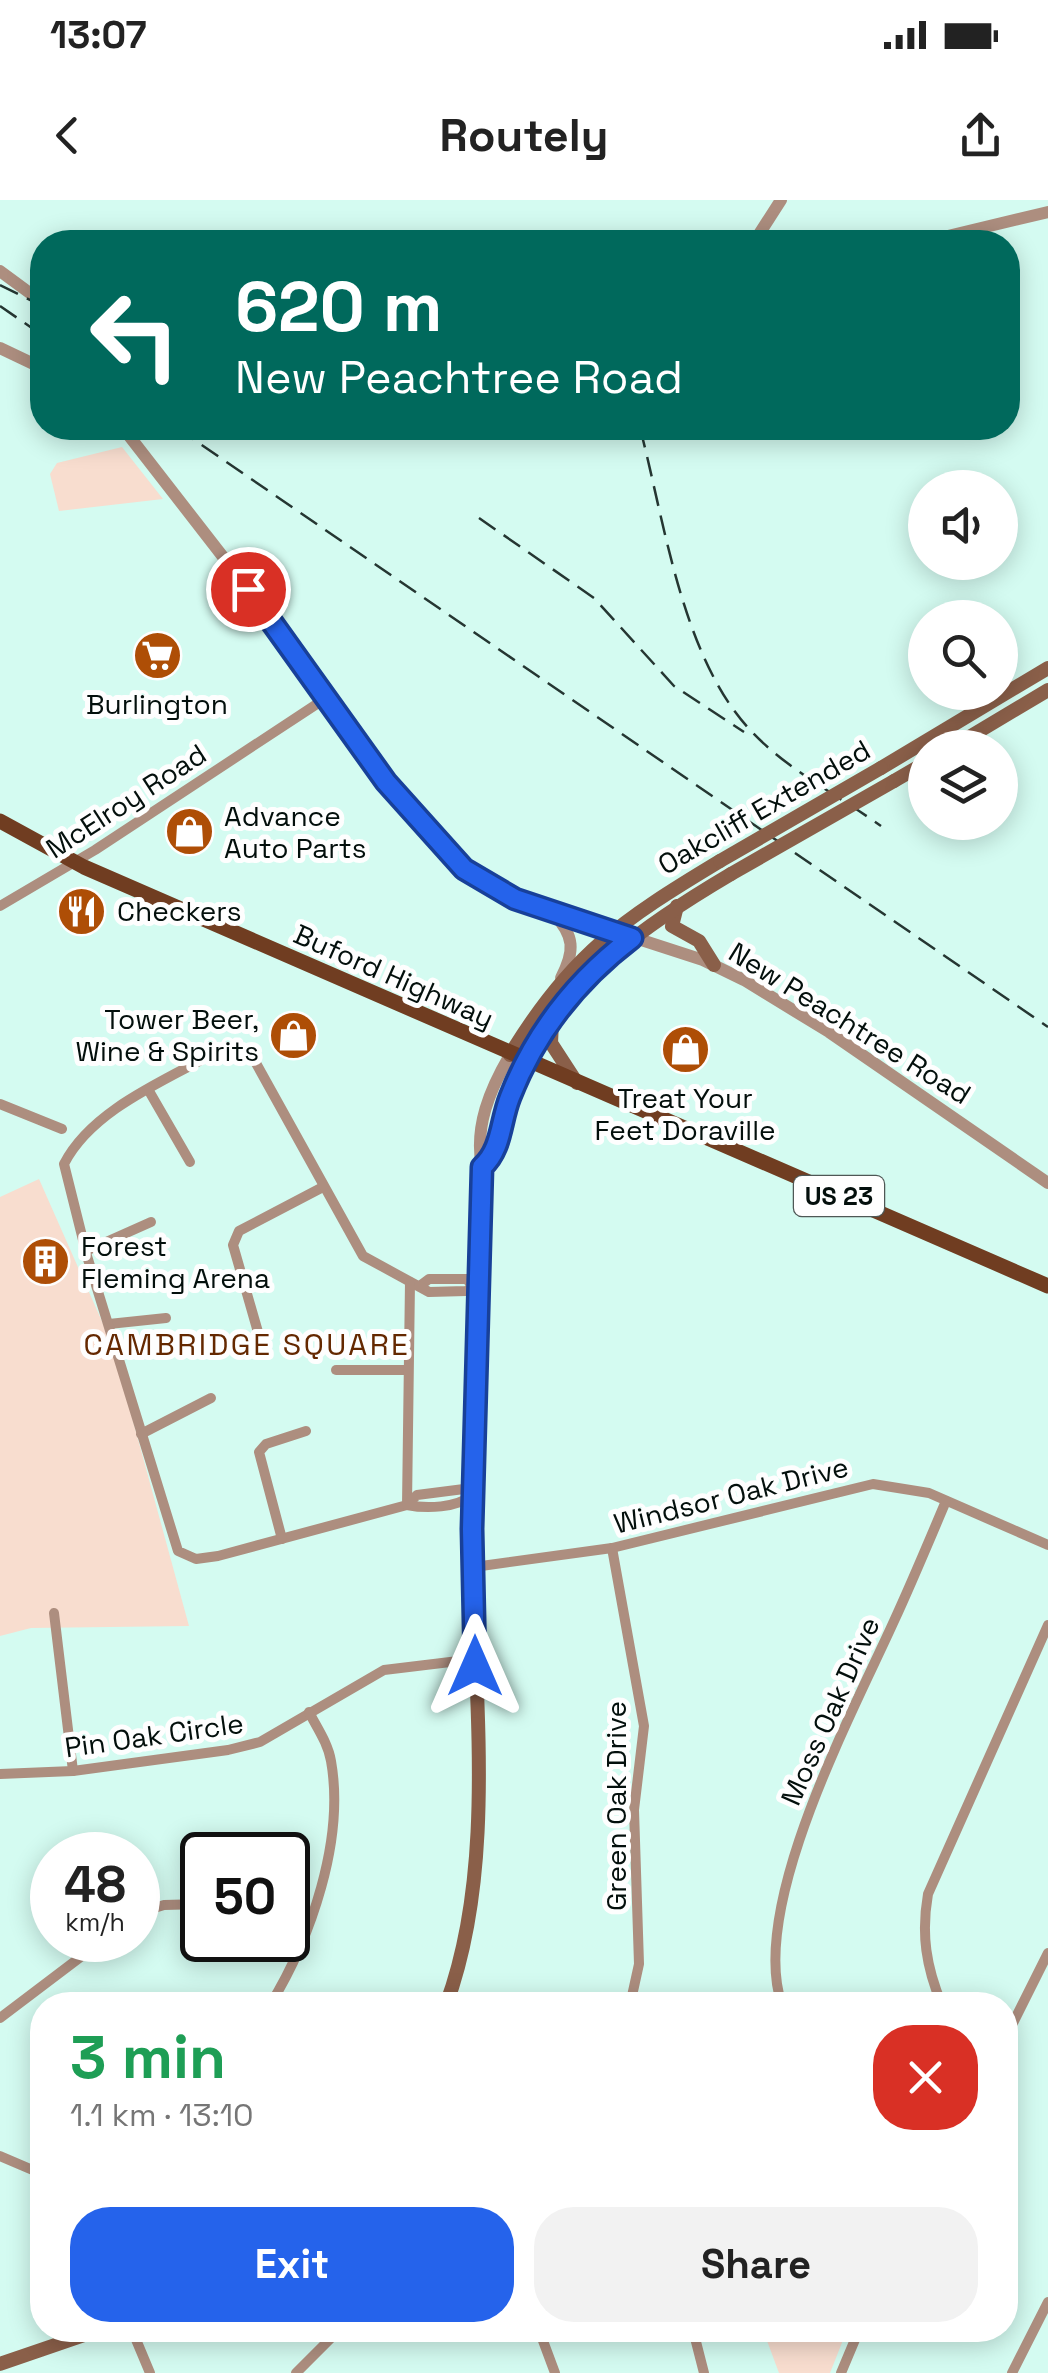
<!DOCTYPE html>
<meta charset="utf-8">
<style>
:root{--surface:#fff;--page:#f2f2f2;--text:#222;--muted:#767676;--accent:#2563eb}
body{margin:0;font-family:"Space Grotesk",sans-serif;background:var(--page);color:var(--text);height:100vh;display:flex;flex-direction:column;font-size:38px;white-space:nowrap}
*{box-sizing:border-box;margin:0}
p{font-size:32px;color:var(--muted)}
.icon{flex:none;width:55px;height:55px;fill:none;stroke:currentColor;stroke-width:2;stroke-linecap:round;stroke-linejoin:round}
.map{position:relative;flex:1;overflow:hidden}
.details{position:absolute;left:30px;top:1792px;width:988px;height:350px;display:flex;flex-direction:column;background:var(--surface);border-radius:40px;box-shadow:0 5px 25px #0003}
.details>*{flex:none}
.top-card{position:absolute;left:30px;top:30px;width:990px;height:210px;border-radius:40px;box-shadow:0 5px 25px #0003;background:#00695c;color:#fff;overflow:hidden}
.fabs{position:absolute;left:908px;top:270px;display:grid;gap:20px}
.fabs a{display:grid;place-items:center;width:110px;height:110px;border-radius:50%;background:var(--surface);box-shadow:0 5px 25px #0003;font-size:50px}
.speed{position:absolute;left:30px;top:1632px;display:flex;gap:20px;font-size:50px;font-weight:700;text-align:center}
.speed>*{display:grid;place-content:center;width:130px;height:130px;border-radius:50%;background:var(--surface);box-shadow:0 5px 25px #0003;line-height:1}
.speed small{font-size:25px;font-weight:400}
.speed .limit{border:5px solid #111;border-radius:15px;background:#fff;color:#111}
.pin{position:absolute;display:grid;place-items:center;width:85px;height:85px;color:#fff;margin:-42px;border:5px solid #fff;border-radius:50%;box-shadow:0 2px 10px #0007}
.me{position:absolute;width:110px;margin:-55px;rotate:0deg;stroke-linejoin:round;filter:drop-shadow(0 0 8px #0008)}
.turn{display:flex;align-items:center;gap:35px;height:210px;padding:0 40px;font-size:45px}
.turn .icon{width:130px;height:130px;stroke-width:2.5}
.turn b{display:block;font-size:70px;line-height:85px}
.round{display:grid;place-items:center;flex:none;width:105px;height:105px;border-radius:40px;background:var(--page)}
.summary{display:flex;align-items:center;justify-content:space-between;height:170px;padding:0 40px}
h1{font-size:60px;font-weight:600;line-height:75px;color:#1e9e55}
.primary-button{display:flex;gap:20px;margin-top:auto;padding:20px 40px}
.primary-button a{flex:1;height:115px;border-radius:40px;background:var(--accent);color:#fff;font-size:40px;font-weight:600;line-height:115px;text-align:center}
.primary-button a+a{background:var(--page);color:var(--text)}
.status{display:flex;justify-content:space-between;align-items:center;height:70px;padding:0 50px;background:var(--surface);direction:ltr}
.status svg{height:28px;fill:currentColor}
header{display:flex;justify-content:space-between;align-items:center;height:130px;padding:0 40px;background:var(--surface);font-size:45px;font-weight:600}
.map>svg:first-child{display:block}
.green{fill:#f8ddcf}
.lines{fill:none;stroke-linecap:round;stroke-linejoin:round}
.minor{stroke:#ad8e7f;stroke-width:10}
.tertiary{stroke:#ad8e7f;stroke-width:12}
.secondary{stroke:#8a5f49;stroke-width:14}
.primary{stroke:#703d21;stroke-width:15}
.rail{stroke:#253632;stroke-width:2.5;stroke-dasharray:20 10;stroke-linecap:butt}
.secondary-bridge{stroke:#8a5f49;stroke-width:14}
.route-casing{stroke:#184099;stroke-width:25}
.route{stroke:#2563eb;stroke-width:18}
.labels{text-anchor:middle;stroke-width:10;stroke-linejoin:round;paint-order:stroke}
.shield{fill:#fefefe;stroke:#4e5755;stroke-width:2.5}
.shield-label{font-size:25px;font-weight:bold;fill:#030f0c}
.poi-label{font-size:28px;fill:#030f0c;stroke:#fefefe;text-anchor:start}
.street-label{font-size:28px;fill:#030f0c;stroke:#fefefe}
.neighbourhood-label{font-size:30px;letter-spacing:2.5px;fill:#642800;stroke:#fefefe}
</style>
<div class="status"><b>13:07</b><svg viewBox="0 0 49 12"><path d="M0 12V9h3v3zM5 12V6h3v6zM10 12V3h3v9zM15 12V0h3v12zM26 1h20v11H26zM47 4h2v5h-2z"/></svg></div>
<header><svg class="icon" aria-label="back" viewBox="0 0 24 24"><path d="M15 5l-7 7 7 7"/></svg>Routely<svg class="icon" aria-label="share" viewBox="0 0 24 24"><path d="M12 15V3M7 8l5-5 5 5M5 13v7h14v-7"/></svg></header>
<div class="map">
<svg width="1048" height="2173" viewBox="0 0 1048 2173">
<rect width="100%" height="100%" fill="#d4fbf1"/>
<g class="green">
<polygon points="122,247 163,299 59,311 50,274 57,263"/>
<polygon points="39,979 112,1144 189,1426 31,1428 0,1436 0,997"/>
<polygon points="763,2130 847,2130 830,2173 779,2173"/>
</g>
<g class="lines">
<g class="minor">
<polyline points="0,706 95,650 326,498"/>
<polyline points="149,891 190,962"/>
<polyline points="0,904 62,929"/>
<polyline points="86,1051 151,1022"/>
<polyline points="421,1085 429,1079 467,1079 471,1085"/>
<polyline points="109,1124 166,1118"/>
<polyline points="258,1132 233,1045 239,1031 323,987"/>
<polyline points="336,1170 408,1170"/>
<polyline points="141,1234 211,1198"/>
<path d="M473,1295C456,1308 427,1309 407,1305L218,1356L196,1359L178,1351L87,1056L64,964C93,907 172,878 225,847L252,856L363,1056L429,1092L466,1091L479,1085"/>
<polyline points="407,1305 410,1082"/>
<polyline points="407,1305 417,1295 464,1289 473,1295"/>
<polyline points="282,1339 259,1252 266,1244 306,1231"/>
<polyline points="612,1348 644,1526 634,1610 639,1764 630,1805"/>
<polyline points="474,1367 612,1348 873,1284 929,1293 1048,1345"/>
<polyline points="54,1413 73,1571"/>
<polyline points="0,1574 73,1571 228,1550 260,1542 384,1470 475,1459"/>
<polyline points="138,1713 164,1705 202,1704"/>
<path d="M270,1805C311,1738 345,1640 331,1561C328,1543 317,1528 309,1512"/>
<path d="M782,1805C748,1707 853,1512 894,1421C912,1382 929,1341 946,1301"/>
<path d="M942,1805C926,1767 921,1734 928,1694L1048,1425"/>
<polyline points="0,1818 103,1740"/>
<polyline points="1005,1839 1048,1753"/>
<polyline points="0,1956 42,1974"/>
<polyline points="132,2130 150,2173"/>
<polyline points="539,2130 555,2173"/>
<polyline points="693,2130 704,2173"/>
<polyline points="296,2173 339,2130"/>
<polyline points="841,2173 859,2130"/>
<polyline points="1012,2173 1048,2102"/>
</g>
<g class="tertiary">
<polyline points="754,42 781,0"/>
<polyline points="923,42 1048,12"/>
<polyline points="0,71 42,102"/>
<polyline points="0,148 42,168"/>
<polyline points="123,228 248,389 385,580 464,669 515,699 703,760 744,780 829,832 1048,983"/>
<path d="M553,713C575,736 575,751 561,778"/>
<path d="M482,967C474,927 490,889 510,855"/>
<path d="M482,967C503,947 510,893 528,862"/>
</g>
<g class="secondary">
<polyline points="951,548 1048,490"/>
<polyline points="881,568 1048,468"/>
<polyline points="894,581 925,563"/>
<polyline points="677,706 672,726 699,741 714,765"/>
<polyline points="552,822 551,843 577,883"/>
<path d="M510,855C571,754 622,720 720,661"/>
<path d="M528,862C572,774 648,723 731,674"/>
<path d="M446,1805C500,1659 471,1478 472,1324C473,1205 484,1086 482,967"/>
<polyline points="0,2164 99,2130"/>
</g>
<polyline class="primary" points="0,621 84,667 1048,1086"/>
<g class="rail">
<polyline points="0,85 42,106"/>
<polyline points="0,106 42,135"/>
<polyline points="177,228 1048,827"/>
<path d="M640,228C665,323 682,459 752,532C788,570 839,596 881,626"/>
<polyline points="479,318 594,398 674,486 744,532"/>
</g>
<g class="secondary-bridge">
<polyline points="720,661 881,568"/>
<polyline points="731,674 894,581"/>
</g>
</g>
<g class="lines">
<defs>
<path id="route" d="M248,389L386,582L464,669L515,699L632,738C578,779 535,833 510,897C500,922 502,949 482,967L472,1329L475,1466"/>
</defs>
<use href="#route" class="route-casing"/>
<use href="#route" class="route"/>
</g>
<defs>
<symbol id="supermarket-disc" viewBox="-11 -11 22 22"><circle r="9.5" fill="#ae4e06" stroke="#fefefe"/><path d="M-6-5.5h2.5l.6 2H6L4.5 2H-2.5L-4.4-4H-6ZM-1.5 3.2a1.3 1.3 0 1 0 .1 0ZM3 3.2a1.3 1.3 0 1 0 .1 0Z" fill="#fff"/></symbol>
<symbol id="shop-disc" viewBox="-11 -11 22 22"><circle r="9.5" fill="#ae4e06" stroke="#fefefe"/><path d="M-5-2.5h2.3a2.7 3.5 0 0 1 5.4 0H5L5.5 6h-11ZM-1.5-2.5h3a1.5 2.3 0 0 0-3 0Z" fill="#fff"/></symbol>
<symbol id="restaurant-disc" viewBox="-11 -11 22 22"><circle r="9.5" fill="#ae4e06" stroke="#fefefe"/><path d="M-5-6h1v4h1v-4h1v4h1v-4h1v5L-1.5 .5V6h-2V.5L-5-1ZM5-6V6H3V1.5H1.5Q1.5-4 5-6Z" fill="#fff"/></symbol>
<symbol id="building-disc" viewBox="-11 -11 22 22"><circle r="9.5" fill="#ae4e06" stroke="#fefefe"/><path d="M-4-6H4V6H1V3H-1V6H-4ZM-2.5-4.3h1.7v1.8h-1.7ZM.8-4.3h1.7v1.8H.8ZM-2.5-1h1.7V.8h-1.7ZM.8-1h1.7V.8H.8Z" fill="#fff"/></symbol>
</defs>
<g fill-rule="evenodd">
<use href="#supermarket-disc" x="130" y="428" width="55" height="55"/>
<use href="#shop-disc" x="162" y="604" width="55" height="55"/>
<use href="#restaurant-disc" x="54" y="684" width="55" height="55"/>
<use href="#shop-disc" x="266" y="808" width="55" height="55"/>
<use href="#shop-disc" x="658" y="822" width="55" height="55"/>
<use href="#building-disc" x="18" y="1034" width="55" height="55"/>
</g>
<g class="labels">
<rect class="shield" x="794" y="976" width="90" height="40" rx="8"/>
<g class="shield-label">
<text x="839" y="1005">US 23</text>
</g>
<g class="poi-label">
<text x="157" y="514" text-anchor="middle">Burlington</text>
<text x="224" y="626">Advance<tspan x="224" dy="32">Auto Parts</tspan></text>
<text x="117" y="721">Checkers</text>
<text x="259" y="829" text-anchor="end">Tower Beer,<tspan x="259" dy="32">Wine &amp; Spirits</tspan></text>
<text x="685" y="908" text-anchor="middle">Treat Your<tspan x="685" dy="32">Feet Doraville</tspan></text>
<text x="81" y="1056">Forest<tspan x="81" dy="32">Fleming Arena</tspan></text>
</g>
<g class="street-label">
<text transform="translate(126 601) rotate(-33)" y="10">McElroy Road</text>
<text transform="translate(764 607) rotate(-30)" y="10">Oakcliff Extended</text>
<text transform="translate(394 776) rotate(24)" y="10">Buford Highway</text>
<text transform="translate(850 823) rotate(32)" y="10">New Peachtree Road</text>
<text transform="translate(731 1295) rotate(-14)" y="10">Windsor Oak Drive</text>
<text transform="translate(830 1511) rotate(-66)" y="10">Moss Oak Drive</text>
<text transform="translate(154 1535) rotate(-8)" y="10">Pin Oak Circle</text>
<text transform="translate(616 1606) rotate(-90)" y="10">Green Oak Drive</text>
</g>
<g class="neighbourhood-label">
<text x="247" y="1155">CAMBRIDGE SQUARE</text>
</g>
</g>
</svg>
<div class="fabs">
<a><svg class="icon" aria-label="sound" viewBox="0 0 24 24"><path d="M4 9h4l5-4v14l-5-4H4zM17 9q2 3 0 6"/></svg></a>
<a><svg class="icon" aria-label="search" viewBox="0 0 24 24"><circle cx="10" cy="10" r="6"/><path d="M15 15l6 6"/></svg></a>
<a><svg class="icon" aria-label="layers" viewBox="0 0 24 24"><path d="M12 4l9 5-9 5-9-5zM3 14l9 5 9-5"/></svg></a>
</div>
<div class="speed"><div>48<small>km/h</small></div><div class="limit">50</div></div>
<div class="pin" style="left:248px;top:389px;background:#d93025"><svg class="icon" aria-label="arrive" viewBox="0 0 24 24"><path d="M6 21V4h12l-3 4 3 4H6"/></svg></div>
<svg class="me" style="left:475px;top:1466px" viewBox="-20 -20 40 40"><path d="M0-17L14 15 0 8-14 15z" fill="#2563eb" stroke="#fff" stroke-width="4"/></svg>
<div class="top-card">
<div class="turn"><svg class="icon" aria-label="left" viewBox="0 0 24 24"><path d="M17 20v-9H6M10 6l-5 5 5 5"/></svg><div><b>620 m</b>New Peachtree Road</div></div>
</div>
<section class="details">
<div class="summary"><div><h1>3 min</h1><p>1.1 km · 13:10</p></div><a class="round" style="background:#d93025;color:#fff"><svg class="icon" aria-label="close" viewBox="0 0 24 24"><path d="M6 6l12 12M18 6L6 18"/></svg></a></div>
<div class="primary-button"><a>Exit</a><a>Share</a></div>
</section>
</div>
